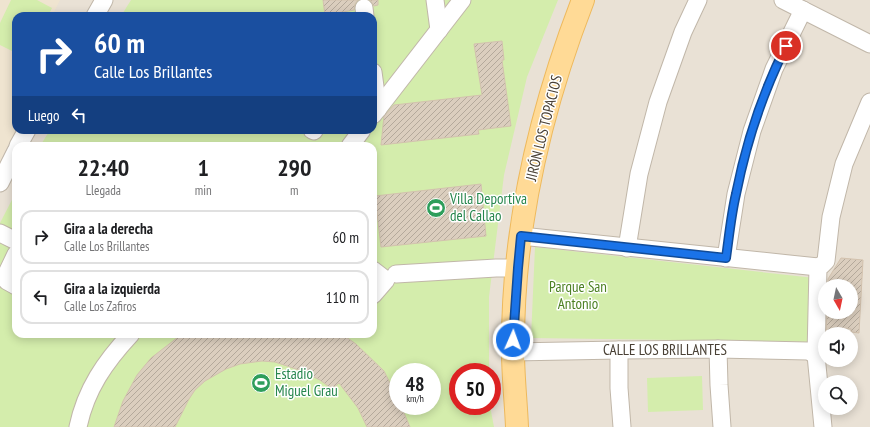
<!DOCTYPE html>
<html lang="es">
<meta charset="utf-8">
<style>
:root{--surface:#fff;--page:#f2f2f2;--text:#202124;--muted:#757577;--line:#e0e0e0}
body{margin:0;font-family:"PT Sans Narrow",sans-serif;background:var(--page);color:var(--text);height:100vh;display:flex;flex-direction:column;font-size:15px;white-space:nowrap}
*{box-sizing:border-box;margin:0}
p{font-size:13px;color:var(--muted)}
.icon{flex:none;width:22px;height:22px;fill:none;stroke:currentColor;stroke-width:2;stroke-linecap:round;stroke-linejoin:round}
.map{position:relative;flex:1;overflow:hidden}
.drawer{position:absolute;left:12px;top:142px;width:365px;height:196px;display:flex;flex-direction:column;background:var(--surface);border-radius:12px;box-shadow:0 2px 10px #0003}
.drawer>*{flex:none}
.guide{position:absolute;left:12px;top:12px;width:365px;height:122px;border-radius:12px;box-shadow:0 2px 10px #0003;background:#1a4fa0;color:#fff;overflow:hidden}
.needle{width:26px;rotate:171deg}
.buttons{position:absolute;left:818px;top:279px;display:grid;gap:8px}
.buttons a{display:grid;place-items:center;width:40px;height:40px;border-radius:50%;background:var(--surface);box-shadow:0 2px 10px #0003;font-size:20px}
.speed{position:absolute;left:389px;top:363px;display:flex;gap:8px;font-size:20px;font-weight:700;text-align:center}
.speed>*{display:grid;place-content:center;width:52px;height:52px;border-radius:50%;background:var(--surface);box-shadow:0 2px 10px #0003;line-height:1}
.speed small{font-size:10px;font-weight:400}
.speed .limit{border:6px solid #d22;background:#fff;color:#111}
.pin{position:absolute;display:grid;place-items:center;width:34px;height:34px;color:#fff;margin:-17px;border:2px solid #fff;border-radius:50%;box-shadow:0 1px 4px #0007}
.me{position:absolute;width:44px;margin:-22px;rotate:2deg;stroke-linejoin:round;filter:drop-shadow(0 0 3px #0008)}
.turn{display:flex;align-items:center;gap:14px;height:84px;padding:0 16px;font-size:18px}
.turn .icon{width:52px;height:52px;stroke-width:2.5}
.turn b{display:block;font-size:28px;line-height:34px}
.then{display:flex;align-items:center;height:38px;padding:0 16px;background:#0003;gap:8px;font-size:15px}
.eta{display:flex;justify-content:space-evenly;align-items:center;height:68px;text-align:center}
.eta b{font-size:24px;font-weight:800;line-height:28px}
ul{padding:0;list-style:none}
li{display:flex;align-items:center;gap:12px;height:54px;margin:0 8px 6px;padding:0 8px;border:2px solid var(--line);border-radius:12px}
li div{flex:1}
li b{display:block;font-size:15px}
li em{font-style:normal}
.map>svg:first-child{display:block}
.residential{fill:#e9e1d5;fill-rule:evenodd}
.education{fill:#efe4d0}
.park{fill:#d4edac;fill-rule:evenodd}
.building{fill:url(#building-hatch);stroke:#d3c2ae}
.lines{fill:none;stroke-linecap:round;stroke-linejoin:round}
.minor-casing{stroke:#c1b7a9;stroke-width:19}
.major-casing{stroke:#eeb95c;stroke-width:24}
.minor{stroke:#fff;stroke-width:17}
.major{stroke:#ffda96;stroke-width:22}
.route-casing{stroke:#114b97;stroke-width:10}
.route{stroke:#1a73e8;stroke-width:7}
.labels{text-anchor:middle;stroke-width:3;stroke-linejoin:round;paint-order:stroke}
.street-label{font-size:15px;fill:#494035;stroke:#fff}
.leisure-label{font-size:15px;fill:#27864d;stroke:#fff;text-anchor:start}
.park-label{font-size:15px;fill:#4c8023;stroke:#fff}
</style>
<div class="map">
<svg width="870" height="427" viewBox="0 0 870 427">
<defs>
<pattern id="building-hatch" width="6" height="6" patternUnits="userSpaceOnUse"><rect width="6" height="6" fill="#dbcebe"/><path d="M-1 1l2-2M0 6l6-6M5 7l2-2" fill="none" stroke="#b4a99b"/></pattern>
</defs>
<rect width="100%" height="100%" fill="#f5f0e7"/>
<path class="residential" d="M0,0H870V427H0ZM16,16H373V130H16ZM16,146H373V334H16ZM825,286H851V312H825ZM825,334H851V360H825ZM398,372H432V406H398ZM458,372H492V406H458ZM825,382H851V408H825Z"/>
<polygon class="education" points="0,0 60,0 52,16 16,16 16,129 0,161"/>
<g class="park">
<polygon points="11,0 37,0 52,8 48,16 16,16 16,53 0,45 0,23"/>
<path d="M131,0H558L527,77L504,175L489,297V372H458V406H490L494,427H0V223L16,192V334H373V146H40L50,130H373V16H121ZM398,372H432V406H398Z"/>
<polygon points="535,247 815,278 814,342 531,338"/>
<polygon points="702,376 703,410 648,412 647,378"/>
</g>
<g class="building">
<polygon points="323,0 358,0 355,4 354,10 325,15"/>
<polygon points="370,0 378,0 378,5 374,6"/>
<polygon points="502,41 504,60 502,60 511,126 478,130 479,134 381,145 384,116 394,105 482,95 474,44"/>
<polygon points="481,184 486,236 381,247 375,196"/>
<polygon points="841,258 863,260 859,333 851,332 851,329 839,328 837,334 826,334 827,312 851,312 851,286 828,286 828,279"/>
<polygon points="182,334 342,334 356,344 384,371 398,399 398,406 401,406 410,427 367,427 358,408 339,383 332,389 320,380 299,370 275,362 262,361 240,364 226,369 205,381 195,390 189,399 175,427 114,427 123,401 137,375 151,358"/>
</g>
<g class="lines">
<defs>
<g id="minor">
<polyline points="435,0 439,30"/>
<polyline points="783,0 870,44"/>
<polyline points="364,8 365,16"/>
<polyline points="95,16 104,0"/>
<polyline points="373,72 378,109"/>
<polyline points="373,115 462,0"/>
<polyline points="312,130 314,131"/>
<polyline points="18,146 27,130"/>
<polyline points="350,146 362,130"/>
<polyline points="0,183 16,151"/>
<polyline points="0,233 16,241"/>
<polyline points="521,236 818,267 822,265 826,261 831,217 844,164 870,102"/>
<polyline points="627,248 639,174 658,102 683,32 698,0"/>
<polyline points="16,254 5,277 7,281 16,286"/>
<polyline points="726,258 736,194 752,131 774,69 803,10"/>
<polyline points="818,267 816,355 823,427"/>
<polyline points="373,270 386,280 373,295"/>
<polyline points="396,274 496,268 518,268"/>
<polyline points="718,349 719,385 722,427"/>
<polyline points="619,350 619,388 622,427"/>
<polyline points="513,352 619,350 718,349 808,351 816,355"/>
<path d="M78,427C86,389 105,362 131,334"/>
</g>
<path id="major" d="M517,427C516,402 513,377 513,351C512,232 540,111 583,0"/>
</defs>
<use href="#minor" class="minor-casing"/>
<use href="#major" class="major-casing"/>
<use href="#minor" class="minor"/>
<use href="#major" class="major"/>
</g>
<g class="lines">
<defs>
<path id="route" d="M513,340L518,268L521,236L726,258C729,237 731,215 736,194C746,143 763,92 786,46"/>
</defs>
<use href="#route" class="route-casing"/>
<use href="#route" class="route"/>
</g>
<defs>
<symbol id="stadium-disc" viewBox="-11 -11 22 22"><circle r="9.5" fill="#2e9e5b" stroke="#fff"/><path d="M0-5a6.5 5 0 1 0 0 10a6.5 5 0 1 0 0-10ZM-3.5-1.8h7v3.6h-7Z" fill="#fff"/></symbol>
</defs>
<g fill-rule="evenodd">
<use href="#stadium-disc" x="425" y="197" width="22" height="22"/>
<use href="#stadium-disc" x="250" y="372" width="22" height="22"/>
</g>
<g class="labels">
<g class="street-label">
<text transform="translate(544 128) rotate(-76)" y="5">JIRÓN LOS TOPACIOS</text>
<text x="665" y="355">CALLE LOS BRILLANTES</text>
</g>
<g class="leisure-label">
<text x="450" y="204">Villa Deportiva<tspan x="450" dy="17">del Callao</tspan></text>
<text x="275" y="379">Estadio<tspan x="275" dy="17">Miguel Grau</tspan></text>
</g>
<g class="park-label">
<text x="578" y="292">Parque San<tspan x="578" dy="17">Antonio</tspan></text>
</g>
</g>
</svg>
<div class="buttons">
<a><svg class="needle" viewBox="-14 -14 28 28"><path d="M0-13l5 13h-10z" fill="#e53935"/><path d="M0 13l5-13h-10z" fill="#757577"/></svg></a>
<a><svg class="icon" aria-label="sound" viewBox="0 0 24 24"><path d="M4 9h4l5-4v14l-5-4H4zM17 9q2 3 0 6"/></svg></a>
<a><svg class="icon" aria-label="search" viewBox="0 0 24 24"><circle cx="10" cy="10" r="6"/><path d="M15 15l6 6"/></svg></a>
</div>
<div class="speed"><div>48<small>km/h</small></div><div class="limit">50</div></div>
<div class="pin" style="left:786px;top:46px;background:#d93025"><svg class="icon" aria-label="arrive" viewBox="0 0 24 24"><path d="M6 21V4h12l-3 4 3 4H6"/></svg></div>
<svg class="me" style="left:513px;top:340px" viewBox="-20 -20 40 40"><circle r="17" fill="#1a73e8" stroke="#fff" stroke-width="3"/><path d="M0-11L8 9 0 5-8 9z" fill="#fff"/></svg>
<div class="guide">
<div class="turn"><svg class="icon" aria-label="right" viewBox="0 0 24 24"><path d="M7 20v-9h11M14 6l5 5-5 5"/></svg><div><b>60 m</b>Calle Los Brillantes</div></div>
<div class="then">Luego<svg class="icon" aria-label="left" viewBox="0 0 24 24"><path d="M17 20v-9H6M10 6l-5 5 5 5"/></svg></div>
</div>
<section class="drawer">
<div class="eta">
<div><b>22:40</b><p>Llegada</p></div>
<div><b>1</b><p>min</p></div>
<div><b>290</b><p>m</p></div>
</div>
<ul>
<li><svg class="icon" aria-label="right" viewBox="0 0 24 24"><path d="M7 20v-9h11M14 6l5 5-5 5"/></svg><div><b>Gira a la derecha</b><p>Calle Los Brillantes</p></div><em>60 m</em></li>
<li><svg class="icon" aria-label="left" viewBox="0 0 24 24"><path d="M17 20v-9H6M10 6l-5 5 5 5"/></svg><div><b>Gira a la izquierda</b><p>Calle Los Zafiros</p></div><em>110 m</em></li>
</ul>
</section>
</div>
